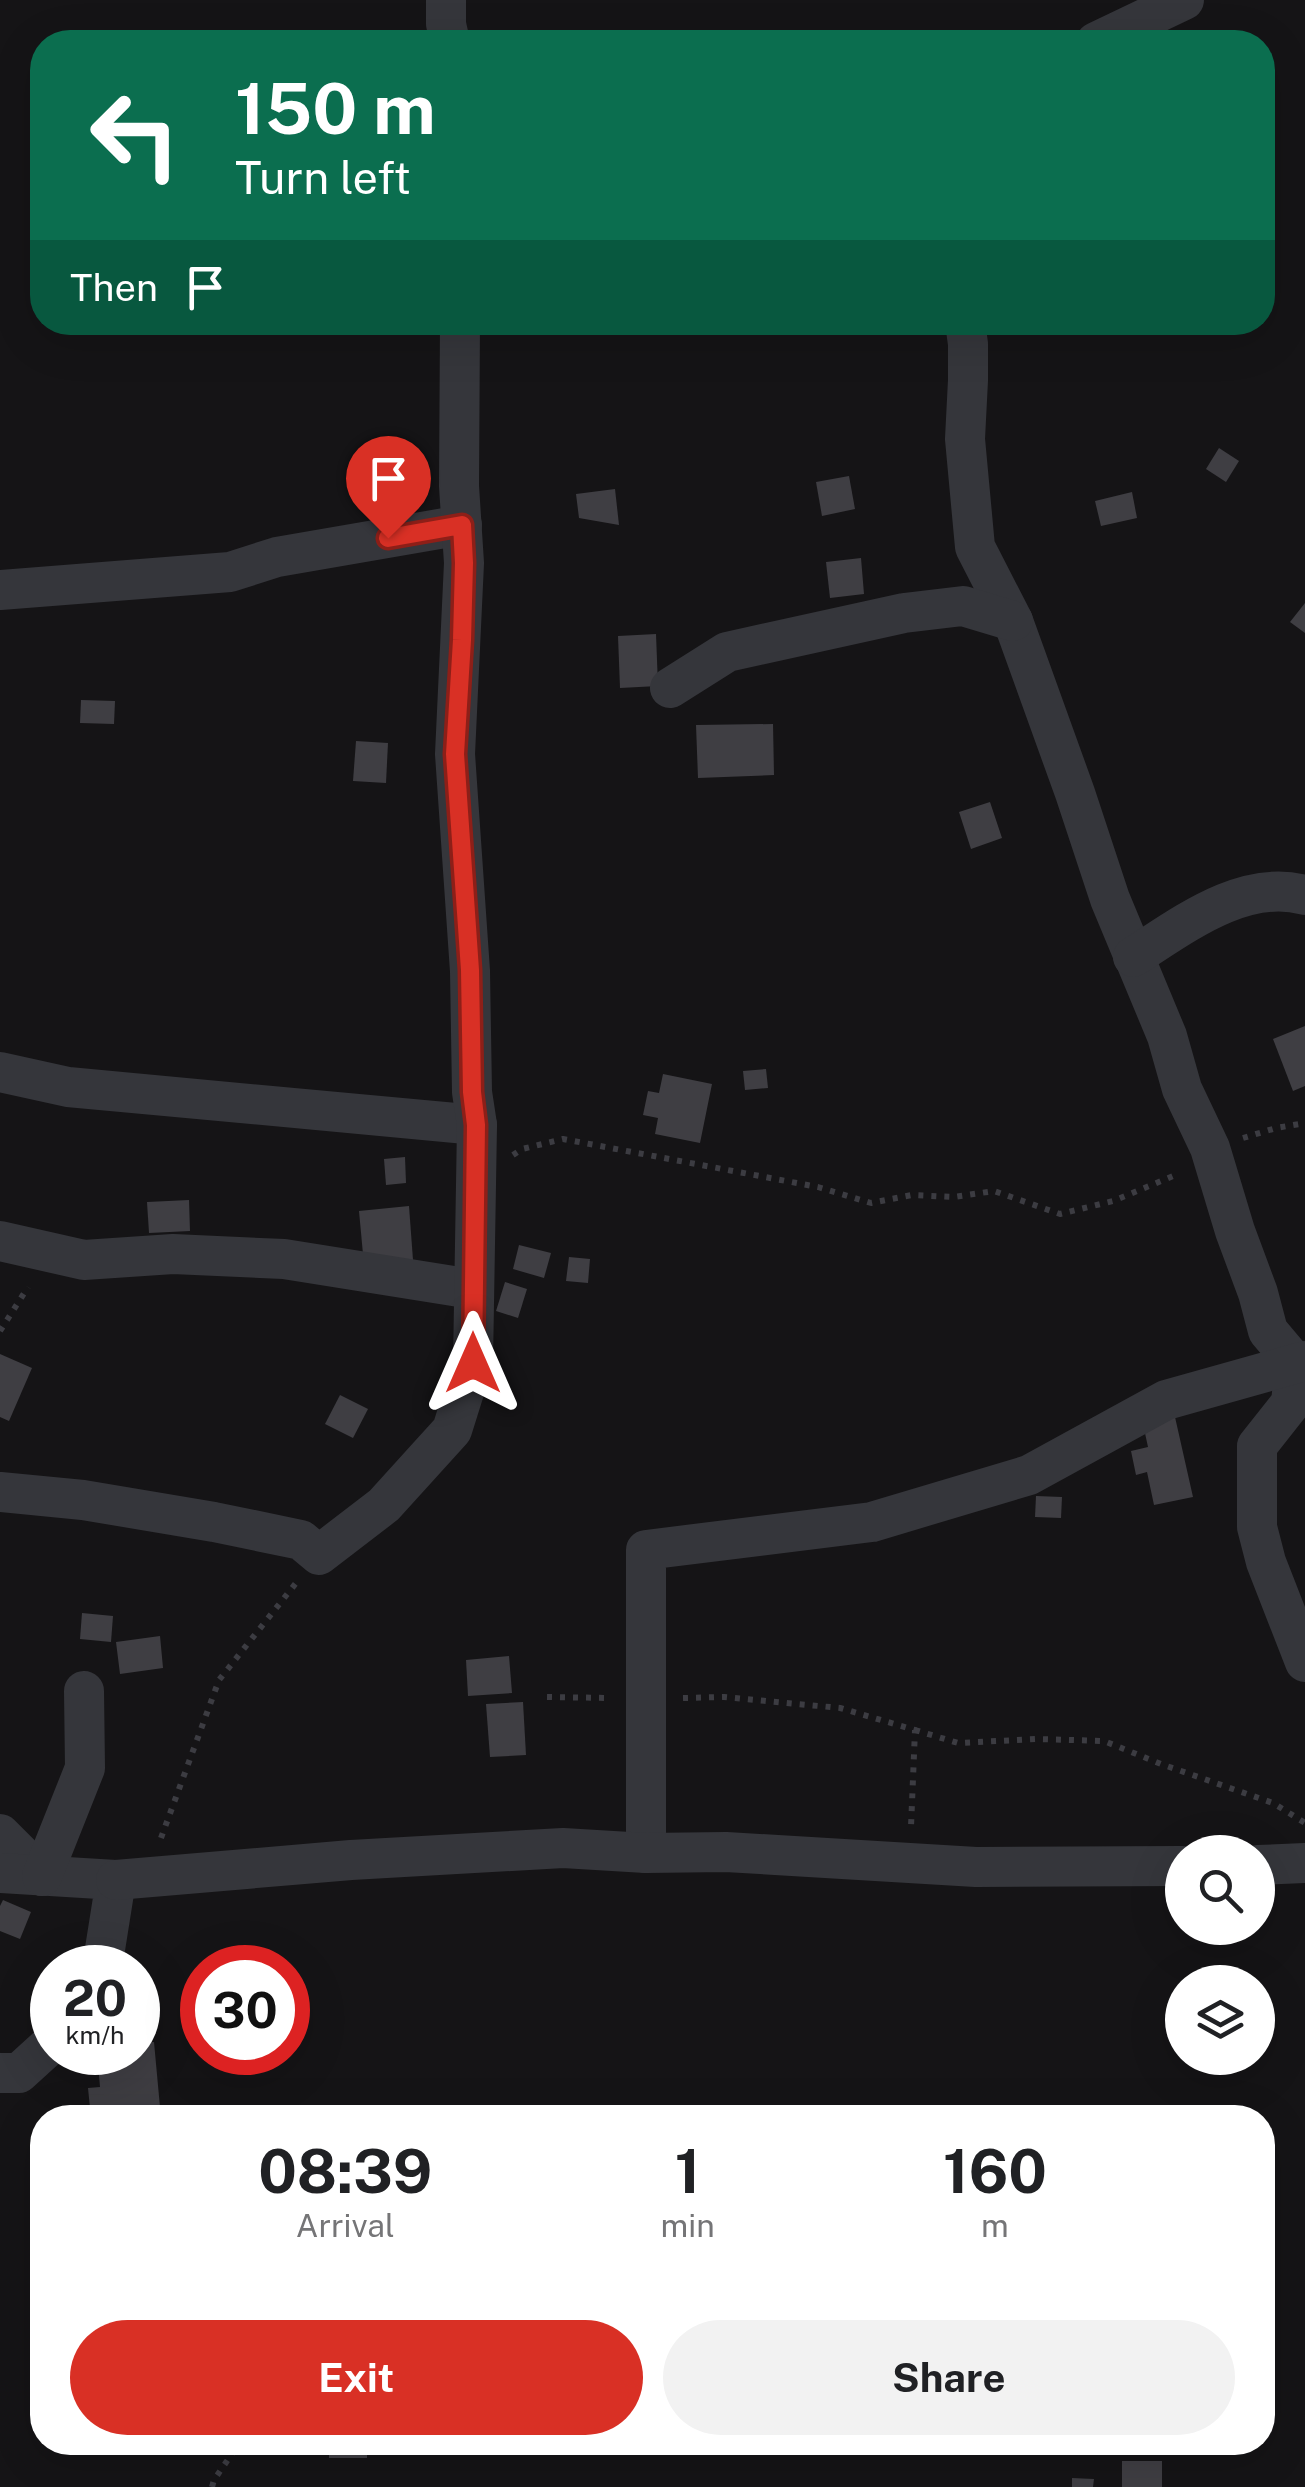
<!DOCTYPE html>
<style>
:root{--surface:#fff;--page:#f2f2f2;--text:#202124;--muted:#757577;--accent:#d93025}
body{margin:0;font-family:"Public Sans",sans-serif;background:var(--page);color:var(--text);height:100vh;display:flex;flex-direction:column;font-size:38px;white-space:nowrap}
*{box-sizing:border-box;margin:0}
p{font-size:32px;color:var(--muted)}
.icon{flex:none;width:55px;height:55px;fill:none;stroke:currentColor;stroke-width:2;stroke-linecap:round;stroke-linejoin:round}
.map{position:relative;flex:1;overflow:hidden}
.details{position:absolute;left:30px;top:2105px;width:1245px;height:350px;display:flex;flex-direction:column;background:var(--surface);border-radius:40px;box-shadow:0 10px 40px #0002}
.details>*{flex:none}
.banner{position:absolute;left:30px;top:30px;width:1245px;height:305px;border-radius:40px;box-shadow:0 10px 40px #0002;background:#0b6e4f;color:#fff;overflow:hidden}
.tools{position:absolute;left:1165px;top:1835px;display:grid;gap:20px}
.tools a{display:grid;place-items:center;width:110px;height:110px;border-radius:50%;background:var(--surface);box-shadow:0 10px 40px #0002;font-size:50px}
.speed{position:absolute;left:30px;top:1945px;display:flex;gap:20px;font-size:50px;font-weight:700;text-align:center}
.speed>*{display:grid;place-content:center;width:130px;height:130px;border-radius:50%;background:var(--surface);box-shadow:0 10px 40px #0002;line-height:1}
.speed small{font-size:25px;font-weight:400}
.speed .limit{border:15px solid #d22;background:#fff;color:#111}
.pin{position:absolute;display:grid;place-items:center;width:85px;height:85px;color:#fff;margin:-102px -42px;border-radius:50% 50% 50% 0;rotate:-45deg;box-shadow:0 0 10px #0007}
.pin .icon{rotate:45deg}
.me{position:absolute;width:110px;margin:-55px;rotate:0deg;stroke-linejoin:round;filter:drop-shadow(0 0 8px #0008)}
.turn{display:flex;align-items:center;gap:35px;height:210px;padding:0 40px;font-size:45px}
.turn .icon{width:130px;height:130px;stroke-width:2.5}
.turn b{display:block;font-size:70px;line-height:85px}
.then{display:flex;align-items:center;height:95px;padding:0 40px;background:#0003;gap:20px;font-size:38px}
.eta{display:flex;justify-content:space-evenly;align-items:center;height:170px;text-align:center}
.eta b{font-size:60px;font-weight:700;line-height:70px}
.cta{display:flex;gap:20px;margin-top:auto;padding:20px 40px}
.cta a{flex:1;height:115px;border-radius:60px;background:var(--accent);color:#fff;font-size:40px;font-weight:700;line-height:115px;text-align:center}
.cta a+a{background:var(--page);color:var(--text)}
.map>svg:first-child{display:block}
.building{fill:#3f3e43}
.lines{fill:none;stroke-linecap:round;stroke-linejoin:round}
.path{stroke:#3c3c42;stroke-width:6;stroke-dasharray:5 8;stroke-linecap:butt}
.minor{stroke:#35363b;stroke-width:40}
.route-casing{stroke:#8d1f18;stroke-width:25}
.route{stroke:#d93025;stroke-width:18}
</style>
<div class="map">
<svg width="1305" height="2487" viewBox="0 0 1305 2487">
<rect width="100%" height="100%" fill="#151416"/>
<g class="building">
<polygon points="1219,448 1239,461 1226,482 1206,469"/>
<polygon points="849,476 855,509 822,516 816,482"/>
<polygon points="615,489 619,525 579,518 576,494"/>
<polygon points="1132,492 1137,518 1101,526 1095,501"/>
<polygon points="861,558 864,594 830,598 826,562"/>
<polygon points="1305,603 1305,633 1290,622"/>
<polygon points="656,634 658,686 620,688 618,636"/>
<polygon points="81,700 115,701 114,724 80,723"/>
<polygon points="773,724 774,775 698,778 696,725"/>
<polygon points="356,741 388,743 386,783 353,781"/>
<polygon points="990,802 1002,838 971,849 959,812"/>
<polygon points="1305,1026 1305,1086 1293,1091 1273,1039"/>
<polygon points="766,1069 768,1088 745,1090 743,1071"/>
<polygon points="663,1074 712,1084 700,1143 655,1134 658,1118 643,1115 648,1091 659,1093"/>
<polygon points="405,1157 406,1183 386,1185 384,1159"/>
<polygon points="189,1200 190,1231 149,1233 147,1202"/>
<polygon points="409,1206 413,1260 364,1265 359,1211"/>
<polygon points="519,1245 551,1253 544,1278 513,1269"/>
<polygon points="569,1257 590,1259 588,1283 566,1281"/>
<polygon points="505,1282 527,1289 518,1318 496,1311"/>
<polygon points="0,1354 32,1368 9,1421 0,1417"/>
<polygon points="340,1395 368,1409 353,1438 325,1424"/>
<polygon points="1175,1417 1193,1497 1154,1505 1147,1472 1136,1475 1131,1451 1148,1447 1143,1424"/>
<polygon points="1036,1496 1062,1497 1061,1518 1035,1517"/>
<polygon points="82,1613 113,1616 111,1642 80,1639"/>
<polygon points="160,1636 163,1668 120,1674 116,1642"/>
<polygon points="509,1656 512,1693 468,1696 466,1660"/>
<polygon points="523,1702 526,1755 490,1757 486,1704"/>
<polygon points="3,1900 31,1912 20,1939 0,1931 0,1906"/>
<polygon points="154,2042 161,2118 91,2118 88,2088 100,2087 97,2052 138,2052 138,2043"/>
<rect x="329" y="2442" width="38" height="16"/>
<polygon points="701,2442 774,2442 773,2452 700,2450"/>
<rect x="1122" y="2461" width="40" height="26"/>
<polygon points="1072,2478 1094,2479 1093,2487 1072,2487"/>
</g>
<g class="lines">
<g class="path">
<polyline points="1243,1138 1276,1128 1305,1123"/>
<polyline points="513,1155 522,1149 563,1139 818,1187 871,1203 912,1195 954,1197 994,1191 1060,1214 1113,1201 1178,1174"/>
<polyline points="0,1331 28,1287"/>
<polyline points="547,1697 611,1698"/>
<polyline points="683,1698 724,1697 840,1708 915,1730 911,1827"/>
<polyline points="915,1730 958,1743 1036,1739 1104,1741 1161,1764 1273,1803 1305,1823"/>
<polyline points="161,1838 219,1680 296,1583"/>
<polyline points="212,2487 214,2480 240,2442"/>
</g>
<g class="minor">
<polyline points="446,0 446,24 450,42"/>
<polyline points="1096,42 1184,0"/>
<polyline points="965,322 968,344 968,380 965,439 975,547 1013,621 1075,793 1110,899 1167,1036 1182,1089 1210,1148 1235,1231 1258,1293 1268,1331 1295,1363 1291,1403 1257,1446 1257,1527 1266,1562 1305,1662"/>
<polyline points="0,590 230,572 277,557 462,525"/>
<polyline points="670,688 727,652 904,613 963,606 1013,621"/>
<path d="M1133,957C1182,926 1243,878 1305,895"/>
<polyline points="0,1072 68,1087 477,1125"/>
<polyline points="0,1241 84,1260 173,1254 284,1259 472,1289"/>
<polyline points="0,1492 83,1500 214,1522 301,1540 319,1555 384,1505 452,1430 473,1363 477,1125 472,1092 470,971 455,754 464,563 459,486 460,322"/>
<polyline points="0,1834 42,1876"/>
<polyline points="646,1853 646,1550 872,1522 1029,1475 1166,1400 1305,1361"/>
<polyline points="1258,1865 1305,1863"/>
<polyline points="0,1873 116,1880 102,1968"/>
<polyline points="42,1876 85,1768 84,1691"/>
<polyline points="116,1880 351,1860 563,1848 646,1853 726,1852 976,1867 1182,1866"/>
<polyline points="0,2073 19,2073 52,2043"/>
</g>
</g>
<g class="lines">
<defs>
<polyline id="route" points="388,538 462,525 464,563 462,640 455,754 470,970 472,1092 476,1125 473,1363"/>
</defs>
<use href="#route" class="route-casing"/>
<use href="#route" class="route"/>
</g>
</svg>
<div class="tools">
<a><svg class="icon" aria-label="search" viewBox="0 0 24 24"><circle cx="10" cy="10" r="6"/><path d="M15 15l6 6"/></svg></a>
<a><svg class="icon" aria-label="layers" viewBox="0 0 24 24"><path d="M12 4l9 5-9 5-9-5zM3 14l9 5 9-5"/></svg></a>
</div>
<div class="speed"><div>20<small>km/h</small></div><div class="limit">30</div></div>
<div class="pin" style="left:388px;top:538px;background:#d93025"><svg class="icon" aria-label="arrive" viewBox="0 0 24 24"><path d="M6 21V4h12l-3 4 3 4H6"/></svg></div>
<svg class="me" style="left:473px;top:1363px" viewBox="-20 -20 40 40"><path d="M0-17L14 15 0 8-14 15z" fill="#d93025" stroke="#fff" stroke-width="4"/></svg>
<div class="banner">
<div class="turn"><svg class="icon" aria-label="left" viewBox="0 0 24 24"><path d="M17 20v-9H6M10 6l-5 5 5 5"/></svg><div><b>150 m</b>Turn left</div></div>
<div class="then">Then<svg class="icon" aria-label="arrive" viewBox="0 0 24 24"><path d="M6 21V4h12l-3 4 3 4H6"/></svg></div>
</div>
<section class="details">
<div class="eta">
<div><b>08:39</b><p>Arrival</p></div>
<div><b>1</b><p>min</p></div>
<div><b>160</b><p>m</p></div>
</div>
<div class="cta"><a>Exit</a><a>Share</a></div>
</section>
</div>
